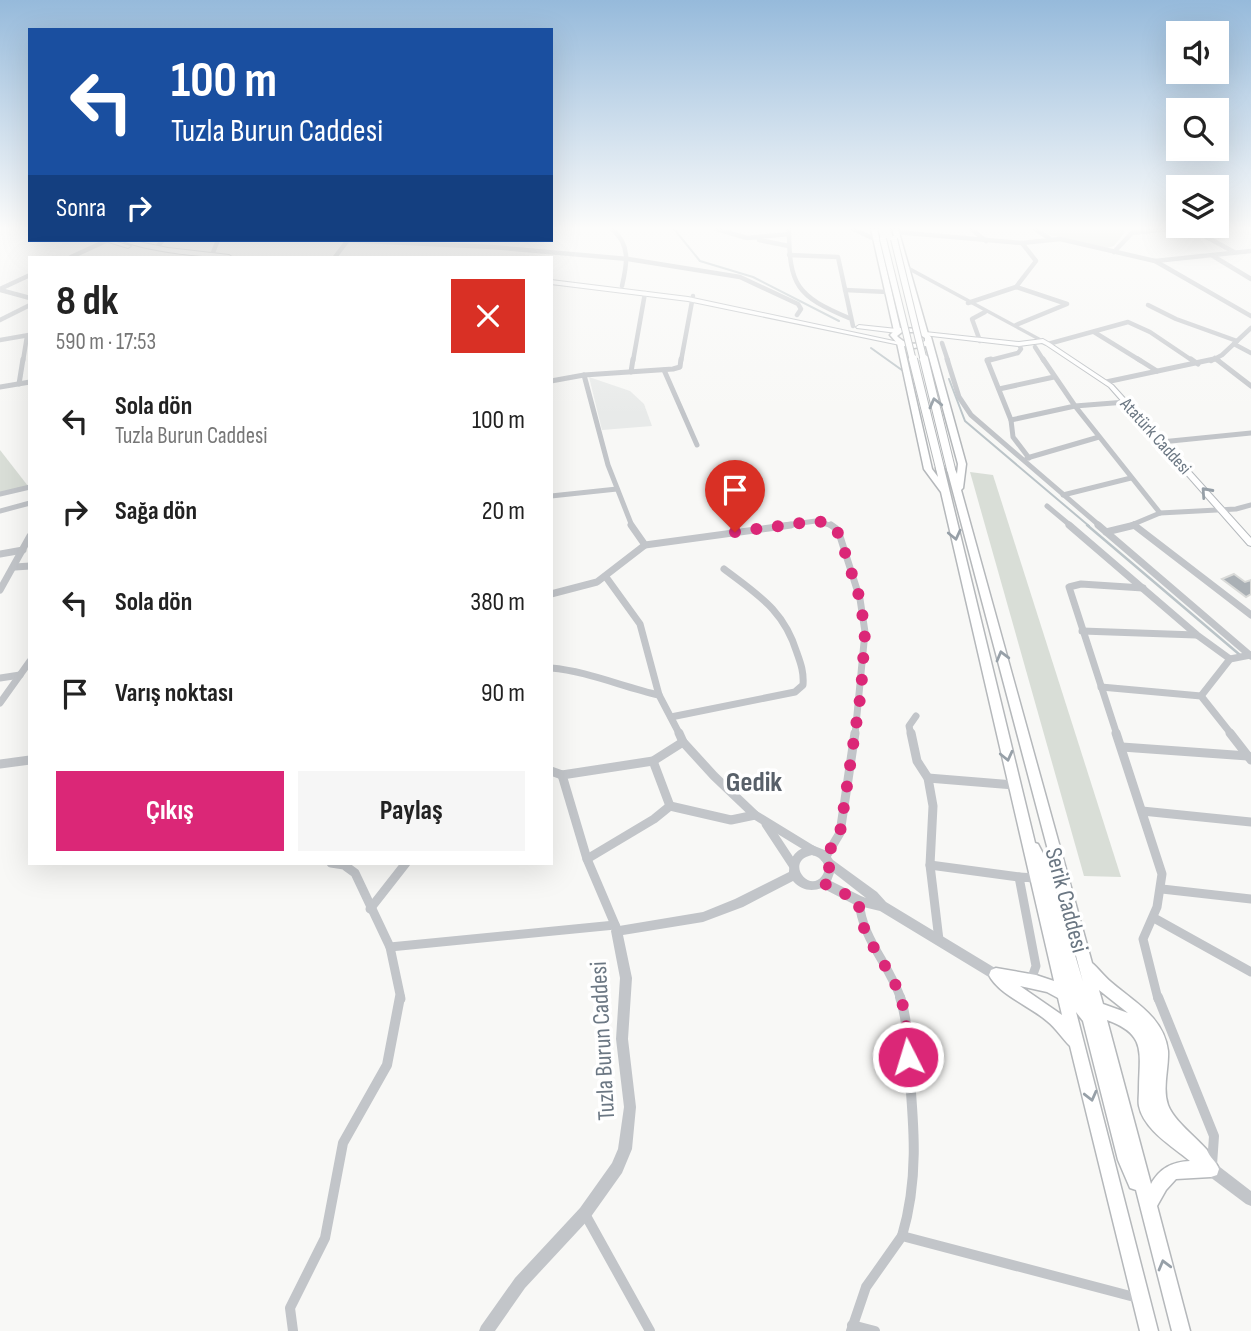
<!DOCTYPE html>
<html lang="tr">
<meta charset="utf-8">
<style>
:root{--surface:#fff;--page:#f6f6f6;--text:#222;--muted:#767676;--accent:#db2777}
body{margin:0;font-family:"Sofia Sans Condensed",sans-serif;background:var(--page);color:var(--text);height:100vh;display:flex;flex-direction:column;font-size:26px;white-space:nowrap}
*{box-sizing:border-box;margin:0}
p{font-size:23px;color:var(--muted)}
.icon{flex:none;width:38px;height:38px;fill:none;stroke:currentColor;stroke-width:2;stroke-linecap:round;stroke-linejoin:round}
.map{position:relative;flex:1;overflow:hidden}
.details{position:absolute;left:28px;top:256px;width:525px;height:609px;display:flex;flex-direction:column;background:var(--surface);border-radius:0px;box-shadow:0 7px 28px #0002}
.details>*{flex:none}
.guide{position:absolute;left:28px;top:28px;width:525px;height:214px;border-radius:0px;box-shadow:0 7px 28px #0002;background:#1a4fa0;color:#fff;overflow:hidden}
.fabs{position:absolute;left:1166px;top:21px;display:grid;gap:14px}
.fabs a{display:grid;place-items:center;width:63px;height:63px;border-radius:0px;background:var(--surface);box-shadow:0 7px 28px #0002;font-size:35px}
.pin{position:absolute;display:grid;place-items:center;width:60px;height:60px;color:#fff;margin:-72px -30px;border-radius:50% 50% 50% 0;rotate:-45deg;box-shadow:0 0 7px #0007}
.pin .icon{rotate:45deg}
.me{position:absolute;width:77px;margin:-38px;rotate:355deg;stroke-linejoin:round;filter:drop-shadow(0 0 5px #0008)}
.turn{display:flex;align-items:center;gap:24px;height:147px;padding:0 28px;font-size:32px}
.turn .icon{width:91px;height:91px;stroke-width:2.5}
.turn b{display:block;font-size:49px;line-height:60px}
.then{display:flex;align-items:center;height:66px;padding:0 28px;background:#0003;gap:14px;font-size:26px}
.round{display:grid;place-items:center;flex:none;width:74px;height:74px;border-radius:0px;background:var(--page)}
.head{display:flex;align-items:center;justify-content:space-between;height:119px;padding:0 28px}
h1{font-size:42px;font-weight:700;line-height:52px}
.primary-button{display:flex;gap:14px;margin-top:auto;padding:14px 28px}
.primary-button a{flex:1;height:80px;border-radius:0px;background:var(--accent);color:#fff;font-size:28px;font-weight:700;line-height:80px;text-align:center}
.primary-button a+a{background:var(--page);color:var(--text)}
ul{padding:0;list-style:none}
li{display:flex;align-items:center;gap:21px;height:91px;padding:0 28px}
li div{flex:1}
li b{display:block;font-size:26px}
li em{font-style:normal}
.map>svg:first-child{display:block}
.built{fill:#e8eae9}
.green{fill:#d9ded7}
.lines{fill:none;stroke-linecap:round;stroke-linejoin:round}
.stream-far1{stroke:#bbc4c8;stroke-width:2}
.stream{stroke:#bbc4c8;stroke-width:2.5}
.building{fill:#aab0b5;stroke:#d9dad8;stroke-width:2}
.secondary-casing{stroke:#b5b9bd;stroke-width:2}
.trunk-casing{stroke:#b5b8bb;stroke-width:3}
.minor-far4{stroke:#c2c5c9;stroke-width:4.5}
.minor-far3{stroke:#c2c5c9;stroke-width:5}
.minor-far2{stroke:#c2c5c9;stroke-width:7}
.minor-far1{stroke:#c2c5c9;stroke-width:9}
.minor{stroke:#c2c5c9;stroke-width:10}
.tertiary{fill:#c2c5c9;fill-rule:evenodd}
.secondary{fill:#fff;fill-rule:evenodd}
.trunk{fill:#fff;fill-rule:evenodd}
.trunk-bridge-far1-casing{stroke:#b5b8bb;stroke-width:8;stroke-linecap:butt}
.trunk-bridge-casing{stroke:#b5b8bb;stroke-width:10;stroke-linecap:butt}
.trunk-bridge-far1{stroke:#fff;stroke-width:6}
.trunk-bridge{stroke:#fff;stroke-width:8}
.oneway{stroke:#97a0a8}
.route{stroke:#db2777;stroke-width:12;stroke-dasharray:0 21.6}
.labels{text-anchor:middle;stroke-width:7;stroke-linejoin:round;paint-order:stroke}
.far-street-label{font-size:18px;fill:#6b7783;stroke:#fff}
.near-street-label{font-size:24px;fill:#6b7783;stroke:#fff}
.district-label{font-size:28px;font-weight:bold;fill:#586069;stroke:#fff}
</style>
<div class="map">
<svg width="1251" height="1331" viewBox="0 0 1251 1331">
<rect width="100%" height="100%" fill="#f8f8f6"/>
<polygon class="built" points="589,377 630,391 644,404 652,426 602,430"/>
<g class="green">
<polygon points="1039,229 1121,229 1125,232 1114,246 1107,248 1050,235"/>
<polygon points="0,450 28,486 0,494"/>
<polygon points="970,472 993,475 1121,877 1084,876"/>
</g>
<g class="lines">
<g class="stream-far1">
<polyline points="674,229 700,261 753,277 839,321"/>
<polyline points="871,348 906,373"/>
<polyline points="949,379 965,421 1089,526"/>
</g>
<polyline class="stream" points="1087,525 1240,655"/>
</g>
<polygon class="building" points="1234,574 1245,582 1251,580 1251,594 1246,597 1222,579"/>
<g class="lines">
<defs>
<g id="secondary">
<polygon points="102,240 109,240 131,246 128,248"/>
<path d="M120,240H129L168,248L229,255L232,257C203,258 146,251 120,240Z"/>
<polygon points="551,280 688,297 903,343 900,345 688,301 551,284"/>
<polygon points="859,325 897,329 900,331 897,333 857,328 856,327"/>
<polygon points="925,332 1019,342 1043,339 1050,343 1113,385 1251,538 1251,546 1248,545 1109,387 1046,345 1042,343 1019,346 923,335 923,333"/>
</g>
<path id="trunk" d="M871,229H877L900,328L920,329L892,229H898L928,334L931,337L966,464L963,488L961,490L1092,963C1098,968 1104,976 1111,982C1134,1002 1164,1017 1168,1051C1169,1068 1162,1088 1168,1105C1174,1121 1196,1137 1207,1150C1210,1158 1216,1161 1219,1169L1217,1175L1211,1177L1176,1179L1166,1190L1157,1206L1190,1331H1172L1136,1190L1130,1188L1118,1160L1083,1021L1076,1012L1158,1331H1140L1070,1046C1062,1038 1056,1028 1047,1021C1031,1007 998,994 989,975L991,970L996,968L1036,975L1054,981L941,492L924,469L897,343L890,335L894,331ZM902,332H916L925,338V341C914,346 905,344 897,336ZM904,346L914,348L926,346L958,464L957,474L954,467H948L947,469L1083,982L1047,861L1038,844L1035,843L944,468L943,466H937L936,468L938,477L932,469ZM1020,986L1047,992L1058,998L1062,1015ZM1099,990L1128,1013L1103,1004ZM1107,1020C1148,1035 1139,1053 1139,1090C1139,1095 1138,1101 1139,1106C1144,1130 1172,1146 1190,1161C1172,1162 1160,1168 1151,1184Z"/>
</defs>
<use href="#secondary" class="secondary-casing"/>
<use href="#trunk" class="trunk-casing"/>
<g class="minor-far4">
<path d="M612,229C631,245 627,264 622,286"/>
<polyline points="716,229 747,238 789,234"/>
<path d="M789,229C789,286 797,296 849,318"/>
<polyline points="853,229 877,240"/>
<polyline points="971,229 986,241"/>
<polyline points="1035,229 1049,238"/>
<polyline points="1192,229 1234,252"/>
<polyline points="896,232 1022,243 1060,239 1155,261 1251,316"/>
<polyline points="343,240 492,247 628,259 740,277 798,304 801,309 797,315"/>
<polyline points="759,240 789,246"/>
<polyline points="157,247 163,240"/>
<polyline points="1114,252 1132,233 1170,229"/>
<polyline points="212,255 218,240"/>
<polyline points="789,255 838,257 853,326"/>
<polyline points="1213,256 1251,279"/>
<polyline points="71,257 108,240"/>
<polyline points="335,257 348,240"/>
<polyline points="1155,261 1251,251"/>
<polyline points="1016,287 1067,304 1016,325"/>
<polyline points="0,289 30,275"/>
<polyline points="0,290 30,298"/>
<polyline points="845,290 888,292"/>
<polyline points="968,303 1016,287 1036,261 1022,243"/>
<polyline points="1148,305 1176,319 1237,341"/>
<polyline points="0,320 30,305"/>
<polyline points="1094,332 1141,361"/>
<polyline points="0,340 29,335"/>
<polyline points="980,341 972,319 985,312"/>
<polyline points="942,343 948,361"/>
<polyline points="1048,344 1128,322 1150,332 1193,361"/>
<polyline points="1234,344 1251,353"/>
<polyline points="1035,347 1044,361"/>
<polyline points="1215,358 1219,361"/>
<polyline points="23,361 27,336"/>
<polyline points="633,361 645,293"/>
<polyline points="681,361 693,296"/>
<polyline points="987,361 1018,353 1021,349 1019,344"/>
<polyline points="1211,361 1222,355 1251,328"/>
</g>
<g class="minor-far3">
<polyline points="947,359 959,397 971,415 1100,526"/>
<polyline points="991,359 987,360 1011,420 1013,437 1029,458"/>
<polyline points="1043,359 1075,406 1160,513"/>
<polyline points="1138,359 1157,371"/>
<polyline points="1191,359 1198,364"/>
<polyline points="1216,359 1251,386"/>
<polyline points="664,370 697,445"/>
<polyline points="631,372 633,359"/>
<polyline points="584,375 608,465 632,526"/>
<polyline points="551,381 584,375 673,369 680,367 681,359"/>
<polyline points="1106,382 1214,359"/>
<polyline points="19,384 23,359"/>
<polyline points="0,387 30,382"/>
<polyline points="999,389 1054,377"/>
<polyline points="1011,420 1075,406 1126,402"/>
<polyline points="1161,442 1251,433"/>
<polyline points="1027,458 1099,437"/>
<polyline points="0,494 30,487"/>
<polyline points="1063,495 1131,478"/>
<polyline points="551,496 617,489"/>
<polyline points="1047,506 1071,526"/>
<polyline points="0,511 30,503"/>
<polyline points="778,526 816,521 833,526"/>
<polyline points="1129,526 1160,513 1236,509 1251,505"/>
</g>
<g class="minor-far2">
<polyline points="631,525 645,545 791,525"/>
<polyline points="831,525 838,530 860,599 865,632 855,735"/>
<polyline points="1069,525 1197,635 1230,659"/>
<polyline points="1098,525 1251,656"/>
<polyline points="1134,525 1251,615"/>
<polyline points="1106,532 1135,525"/>
<polyline points="0,554 23,550"/>
<polyline points="15,567 30,566"/>
<polyline points="606,577 640,624 659,695 680,735"/>
<polyline points="0,590 30,536"/>
<polyline points="551,594 597,582 645,545"/>
<polyline points="1082,631 1196,635"/>
<path d="M551,668C587,671 623,687 659,695"/>
<polyline points="0,678 20,675"/>
<polyline points="1101,687 1201,696 1232,735"/>
<polyline points="1201,696 1230,659 1251,655"/>
<polyline points="0,703 30,661"/>
<path d="M671,717L795,692L803,685C804,673 801,664 797,653C784,610 758,595 724,569"/>
<polyline points="911,735 909,726 916,716"/>
<polyline points="1117,735 1069,587 1081,584 1143,588"/>
</g>
<g class="minor-far1">
<polyline points="679,733 683,742 714,776 755,815 814,851"/>
<polyline points="911,733 917,761 928,778 933,806 930,865 939,940"/>
<polyline points="1116,733 1162,874 1157,907 1143,939 1158,999"/>
<polyline points="1230,733 1251,760"/>
<polyline points="1122,747 1248,756"/>
<polyline points="653,761 670,806"/>
<polyline points="0,764 30,760"/>
<polyline points="551,771 562,775 653,761 683,742"/>
<polyline points="562,775 587,859 616,927"/>
<polyline points="928,778 1014,785"/>
<polyline points="1142,811 1251,822"/>
<polyline points="766,824 793,865"/>
<polyline points="825,858 840,833 855,733"/>
<polyline points="587,859 654,819 670,806 731,820 755,815"/>
<polyline points="331,863 344,865 355,873 390,947 401,999"/>
<polyline points="930,865 1019,877"/>
<polyline points="1162,889 1251,899"/>
<path d="M859,901C862,939 889,964 901,999"/>
<polyline points="370,909 406,863"/>
<polyline points="1154,918 1251,972"/>
<polyline points="390,947 615,925"/>
<polyline points="1031,980 1036,966 1019,877 1036,878"/>
</g>
<g class="minor">
<path d="M900,997C908,1020 907,1044 909,1068C914,1126 919,1179 902,1236"/>
<polyline points="1158,997 1214,1136 1212,1165"/>
<polyline points="585,1214 650,1331"/>
<polyline points="852,1325 875,1331"/>
<polyline points="293,1331 290,1308 325,1238 343,1143 387,1065 400,997"/>
<polyline points="851,1331 866,1287 902,1236 1138,1298"/>
</g>
<g class="tertiary">
<polygon points="904,266 908,266 1046,341 1041,342 904,268"/>
<path d="M812,845L827,851L833,860L877,892L886,902L1000,971L1002,975L1000,979L996,981L992,979L880,911L855,905L822,888C811,892 801,890 793,881L743,907L703,922L623,935L632,978L628,1039L636,1107L632,1149L622,1173L590,1218L525,1288L495,1331H479L481,1326L515,1278L580,1208L612,1163L618,1149L624,1107L616,1039L620,978L611,931L613,927L703,912L735,899L789,872C789,856 797,848 812,845ZM812,855C821,857 829,866 822,876C809,894 784,861 812,855ZM834,873L866,898L861,896L831,881Z"/>
<polygon points="1211,1162 1216,1164 1251,1191 1251,1206 1246,1204 1206,1174 1204,1169 1206,1164"/>
</g>
<use href="#secondary" class="secondary"/>
<use href="#trunk" class="trunk"/>
<defs>
<g id="trunk-bridge-far1">
<polyline points="883,239 913,361"/>
<polyline points="894,239 924,361"/>
</g>
<g id="trunk-bridge">
<polyline points="913,359 940,468"/>
<polyline points="924,359 951,469"/>
</g>
</defs>
<use href="#trunk-bridge-far1" class="trunk-bridge-far1-casing"/>
<use href="#trunk-bridge" class="trunk-bridge-casing"/>
<use href="#trunk-bridge-far1" class="trunk-bridge-far1"/>
<use href="#trunk-bridge" class="trunk-bridge"/>
</g>
<defs><path id="oneway-chevron" d="M-2-3.5L2.5 0L-2 3.5" fill="none" stroke-width="1.6" stroke-linecap="round" stroke-linejoin="round" transform="scale(1.75)"/></defs>
<g class="oneway">
<use href="#oneway-chevron" transform="translate(935 403) rotate(-104)"/>
<use href="#oneway-chevron" transform="translate(1206 492) rotate(-132)"/>
<use href="#oneway-chevron" transform="translate(955 535) rotate(77)"/>
<use href="#oneway-chevron" transform="translate(1002 656) rotate(-105)"/>
<use href="#oneway-chevron" transform="translate(1007 756) rotate(77)"/>
<use href="#oneway-chevron" transform="translate(1091 1096) rotate(76)"/>
<use href="#oneway-chevron" transform="translate(1164 1265) rotate(-105)"/>
</g>
<linearGradient id="sky" x2="0" y2="1"><stop stop-color="#96badb"/><stop offset="0.55" stop-color="#fcfcfb"/><stop offset="1" stop-color="#fcfcfb" stop-opacity="0"/></linearGradient>
<rect width="1251" height="415" fill="url(#sky)"/>
<g class="lines">
<path class="route" d="M735,532L816,521L829,523L839,534L860,599L865,632L861,692L840,833L825,858L831,872L823,883L859,901C858,937 889,963 900,996C907,1016 907,1037 908,1057"/>
</g>
<g class="labels">
<g class="far-street-label">
<text transform="translate(1156 436) rotate(48)" y="6">Atatürk Caddesi</text>
</g>
<g class="near-street-label">
<text transform="translate(1067 900) rotate(75)" y="8">Serik Caddesi</text>
<text transform="translate(602 1041) rotate(-93)" y="8">Tuzla Burun Caddesi</text>
</g>
<g class="district-label">
<text x="754" y="791">Gedik</text>
</g>
</g>
</svg>
<div class="fabs">
<a><svg class="icon" aria-label="sound" viewBox="0 0 24 24"><path d="M4 9h4l5-4v14l-5-4H4zM17 9q2 3 0 6"/></svg></a>
<a><svg class="icon" aria-label="search" viewBox="0 0 24 24"><circle cx="10" cy="10" r="6"/><path d="M15 15l6 6"/></svg></a>
<a><svg class="icon" aria-label="layers" viewBox="0 0 24 24"><path d="M12 4l9 5-9 5-9-5zM3 14l9 5 9-5"/></svg></a>
</div>
<div class="pin" style="left:735px;top:532px;background:#d93025"><svg class="icon" aria-label="arrive" viewBox="0 0 24 24"><path d="M6 21V4h12l-3 4 3 4H6"/></svg></div>
<svg class="me" style="left:908px;top:1057px" viewBox="-20 -20 40 40"><circle r="17" fill="#db2777" stroke="#fff" stroke-width="3"/><path d="M0-11L8 9 0 5-8 9z" fill="#fff"/></svg>
<div class="guide">
<div class="turn"><svg class="icon" aria-label="left" viewBox="0 0 24 24"><path d="M17 20v-9H6M10 6l-5 5 5 5"/></svg><div><b>100 m</b>Tuzla Burun Caddesi</div></div>
<div class="then">Sonra<svg class="icon" aria-label="right" viewBox="0 0 24 24"><path d="M7 20v-9h11M14 6l5 5-5 5"/></svg></div>
</div>
<section class="details">
<div class="head"><div><h1>8 dk</h1><p>590 m · 17:53</p></div><a class="round" style="background:#d93025;color:#fff"><svg class="icon" aria-label="close" viewBox="0 0 24 24"><path d="M6 6l12 12M18 6L6 18"/></svg></a></div>
<ul>
<li><svg class="icon" aria-label="left" viewBox="0 0 24 24"><path d="M17 20v-9H6M10 6l-5 5 5 5"/></svg><div><b>Sola dön</b><p>Tuzla Burun Caddesi</p></div><em>100 m</em></li>
<li><svg class="icon" aria-label="right" viewBox="0 0 24 24"><path d="M7 20v-9h11M14 6l5 5-5 5"/></svg><div><b>Sağa dön</b></div><em>20 m</em></li>
<li><svg class="icon" aria-label="left" viewBox="0 0 24 24"><path d="M17 20v-9H6M10 6l-5 5 5 5"/></svg><div><b>Sola dön</b></div><em>380 m</em></li>
<li><svg class="icon" aria-label="arrive" viewBox="0 0 24 24"><path d="M6 21V4h12l-3 4 3 4H6"/></svg><div><b>Varış noktası</b></div><em>90 m</em></li>
</ul>
<div class="primary-button"><a>Çıkış</a><a>Paylaş</a></div>
</section>
</div>
